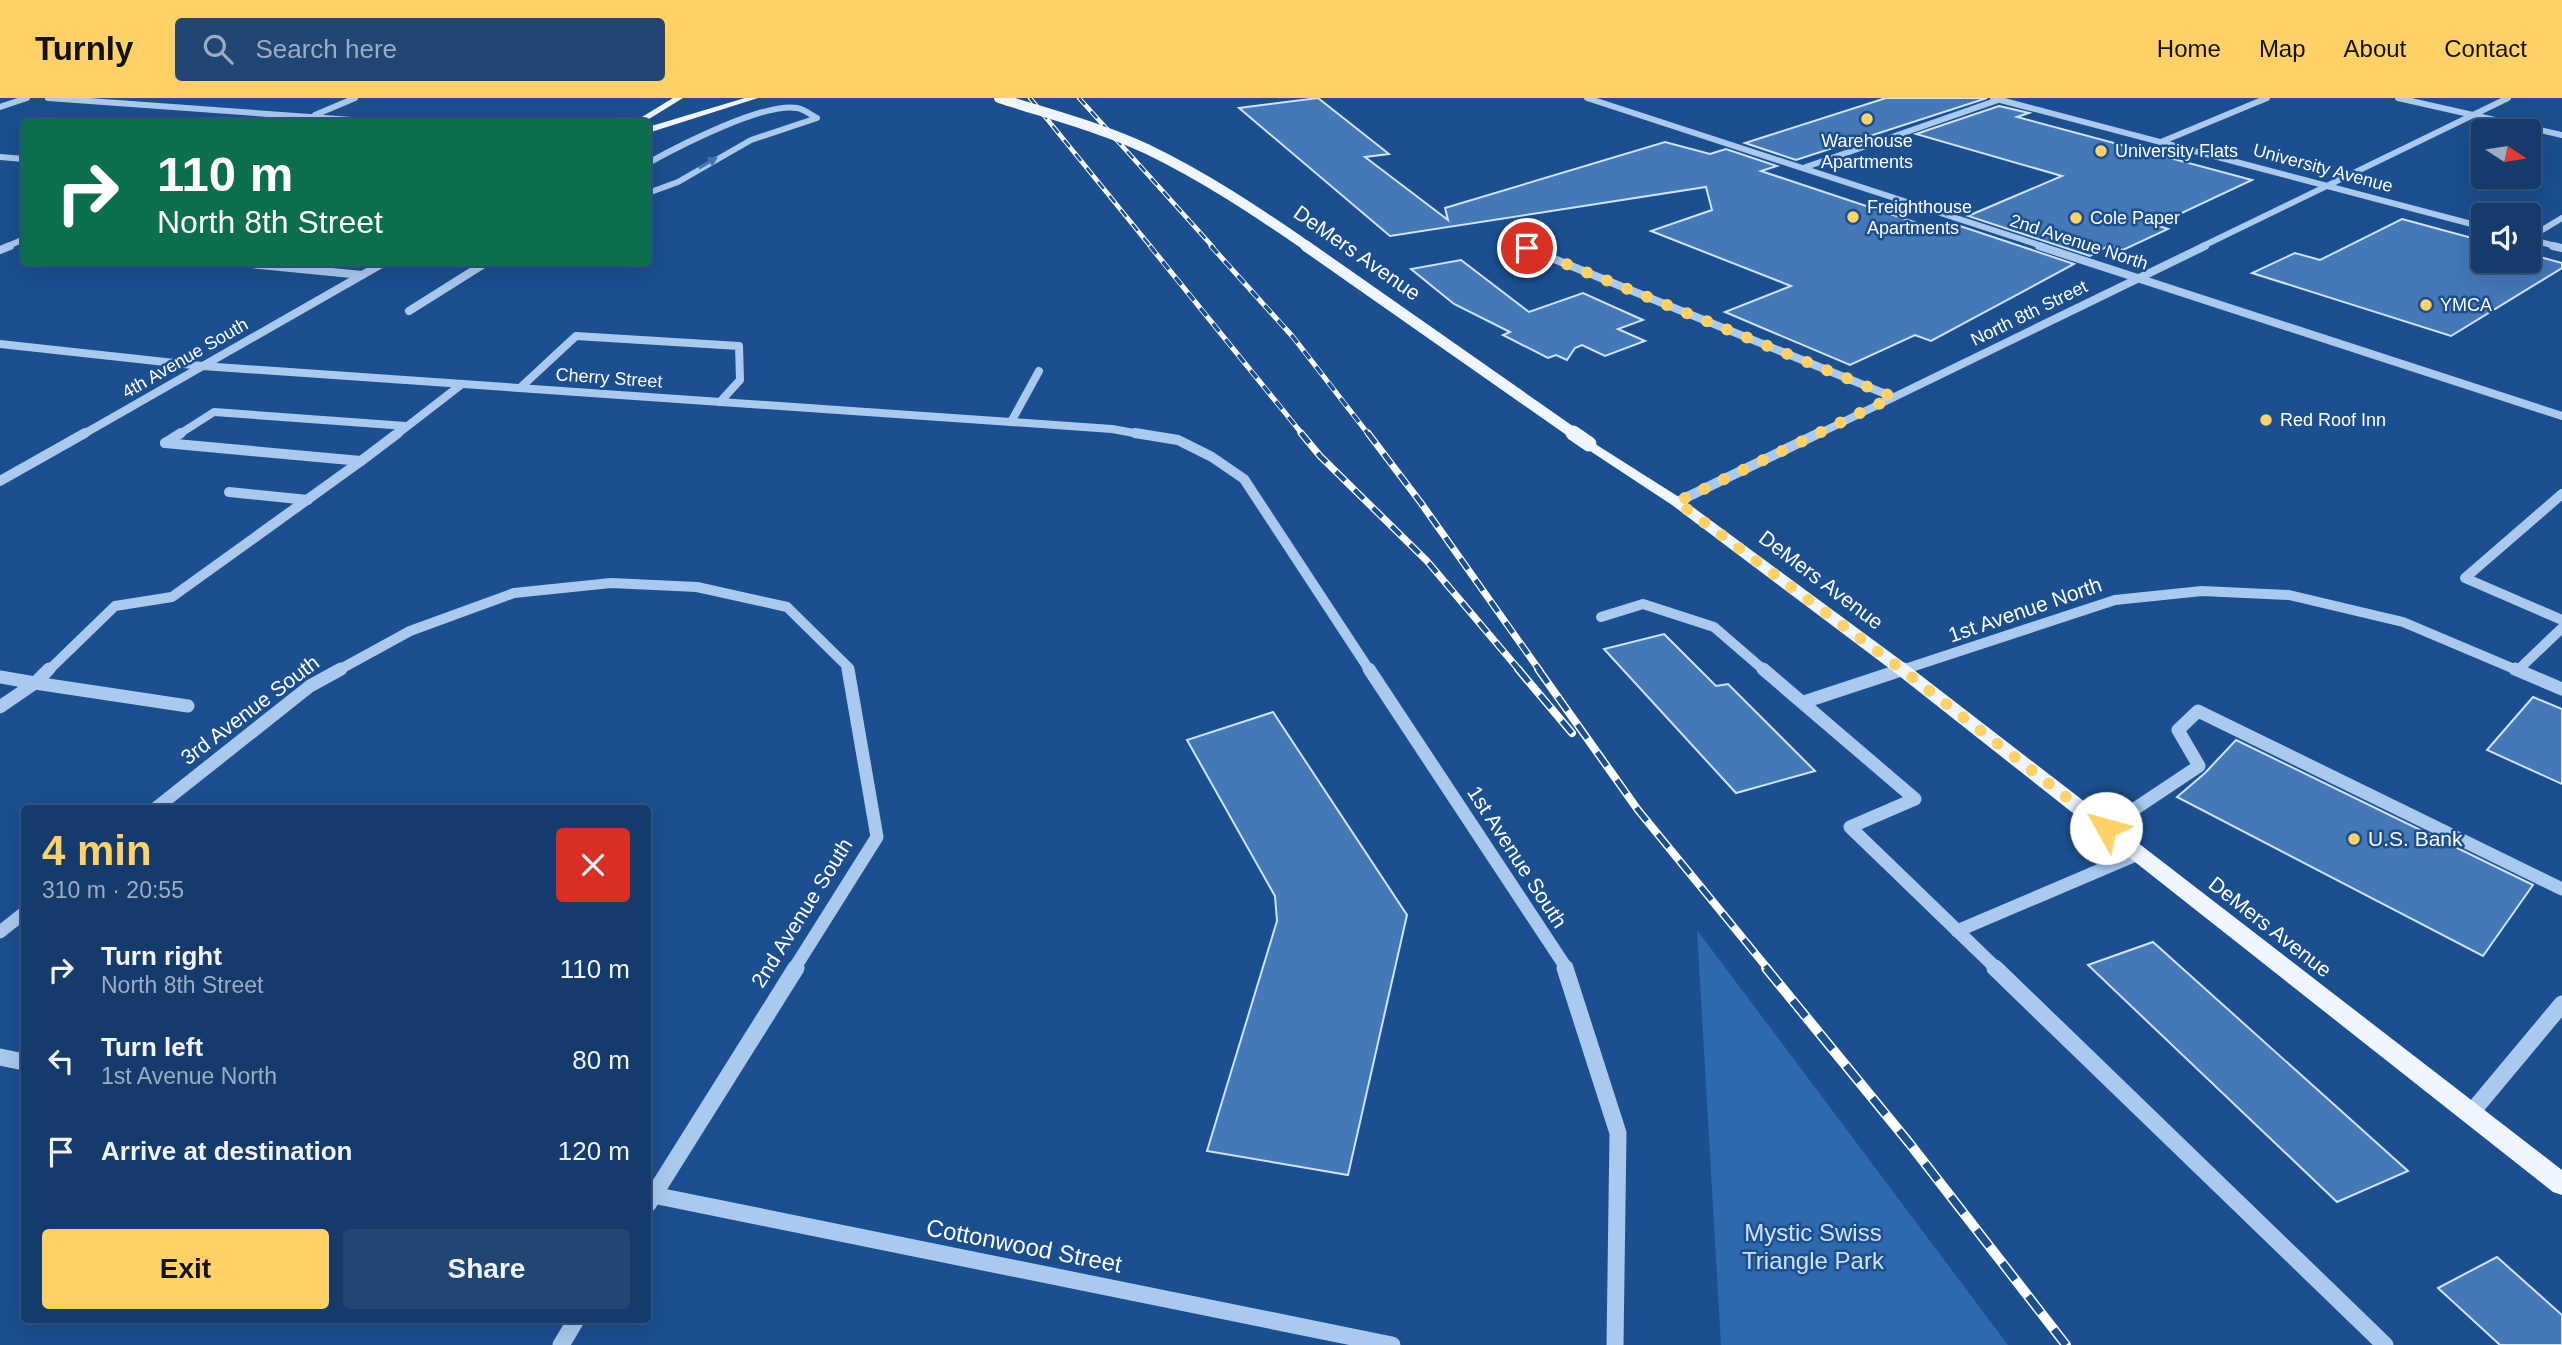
<!DOCTYPE html>
<meta charset="utf-8">
<style>
:root{--surface:#143b6b;--page:#214673;--text:#f1f3f6;--muted:#9dadc1;--line:#33557e;--accent:#ffd166}
body{margin:0;font-family:Arial,sans-serif;background:var(--page);color:var(--text);height:100vh;display:flex;flex-direction:column;font-size:26px;white-space:nowrap}
*{box-sizing:border-box;margin:0}
p{font-size:23px;color:var(--muted)}
.icon{flex:none;width:38px;height:38px;fill:none;stroke:currentColor;stroke-width:2;stroke-linecap:round;stroke-linejoin:round}
.map{position:relative;flex:1;overflow:hidden}
.side{position:absolute;left:21px;top:707px;width:630px;height:518px;display:flex;flex-direction:column;background:var(--surface);border-radius:7px;box-shadow:0 7px 28px #0002,0 0 0 2px var(--line)}
.side>*{flex:none}
.hud{position:absolute;left:21px;top:21px;width:630px;height:147px;border-radius:7px;box-shadow:0 7px 28px #0002,0 0 0 2px var(--line);background:#0b6e4f;color:#fff;overflow:hidden}
.needle{width:46px;rotate:102deg}
.controls{position:absolute;left:2471px;top:21px;display:grid;gap:14px}
.controls a{display:grid;place-items:center;width:70px;height:70px;border-radius:7px;background:var(--surface);box-shadow:0 7px 28px #0002,0 0 0 2px var(--line);font-size:35px}
.pin{position:absolute;display:grid;place-items:center;width:60px;height:60px;color:#fff;margin:-30px;border:4px solid #fff;border-radius:50%;box-shadow:0 2px 7px #0007}
.me{position:absolute;width:77px;margin:-38px;rotate:308deg;stroke-linejoin:round;filter:drop-shadow(0 0 5px #0008)}
.turn{display:flex;align-items:center;gap:24px;height:147px;padding:0 21px;font-size:32px}
.turn .icon{width:91px;height:91px;stroke-width:2.5}
.turn b{display:block;font-size:49px;line-height:60px}
.round{display:grid;place-items:center;flex:none;width:74px;height:74px;border-radius:7px;background:var(--page)}
.overview{display:flex;align-items:center;justify-content:space-between;height:119px;padding:0 21px}
h1{font-size:42px;font-weight:800;line-height:52px;color:var(--accent)}
.cta{display:flex;gap:14px;margin-top:auto;padding:14px 21px}
.cta a{flex:1;height:80px;border-radius:7px;background:var(--accent);color:#111;font-size:28px;font-weight:800;line-height:80px;text-align:center}
.cta a+a{background:var(--page);color:var(--text)}
ul{padding:0;list-style:none}
li{display:flex;align-items:center;gap:21px;height:91px;padding:0 21px}
li div{flex:1}
li b{display:block;font-size:26px}
li em{font-style:normal}
header{display:flex;align-items:center;gap:42px;box-sizing:border-box;height:98px;padding:0 35px;background:var(--accent);color:#111}
header strong{font-size:33px}
nav{display:flex;gap:38px;margin-inline-start:auto;font-size:24px}
.search{width:490px;height:63px;background:var(--page);display:flex;align-items:center;gap:18px;box-sizing:border-box;padding:0 24px;border-radius:7px;color:var(--muted);font-size:26px}
.map>svg:first-child{display:block}
.green{fill:#2e69ad}
.building{fill:#4478b7;stroke:#cfe3fa;stroke-width:2}
.lines{fill:none;stroke-linecap:round;stroke-linejoin:round}
.minor-far4{stroke:#a9c9ee;stroke-width:6}
.minor-far3{stroke:#a9c9ee;stroke-width:8}
.minor-far2{stroke:#a9c9ee;stroke-width:10}
.minor-far1{stroke:#a9c9ee;stroke-width:13}
.minor{stroke:#a9c9ee;stroke-width:17}
.major{fill:#f0f6ff;fill-rule:evenodd}
.rail-far4-casing{stroke:#fff;stroke-width:4.5}
.rail-far3-casing{stroke:#fff;stroke-width:5}
.rail-far2-casing{stroke:#fff;stroke-width:7}
.rail-far1-casing{stroke:#fff;stroke-width:8}
.rail-casing{stroke:#fff;stroke-width:10}
.rail-far4{stroke:#1b4f8f;stroke-width:2.5;stroke-dasharray:9;stroke-linecap:butt}
.rail-far3{stroke:#1b4f8f;stroke-width:3.5;stroke-dasharray:10;stroke-linecap:butt}
.rail-far2{stroke:#1b4f8f;stroke-width:4.5;stroke-dasharray:13;stroke-linecap:butt}
.rail-far1{stroke:#1b4f8f;stroke-width:5;stroke-dasharray:17;stroke-linecap:butt}
.rail{stroke:#1b4f8f;stroke-width:7;stroke-dasharray:21;stroke-linecap:butt}
.major-bridge-far2{stroke:#f0f6ff;stroke-width:10}
.major-bridge-far1{stroke:#f0f6ff;stroke-width:11}
.major-bridge{stroke:#f0f6ff;stroke-width:15}
.oneway{fill:#4674ac}
.route{stroke:#ffd166;stroke-width:12;stroke-dasharray:0 21.6}
.poi-dot{fill:#ffd166;stroke:#1b4f8f;stroke-width:2.5}
.labels{text-anchor:middle;stroke-width:5;stroke-linejoin:round;paint-order:stroke}
.far-poi-label{font-size:18px;fill:#fff;stroke:#1b4f8f;text-anchor:start}
.far-street-label{font-size:18px;fill:#fff;stroke:#1b4f8f}
.street-label{font-size:21px;fill:#fff;stroke:#1b4f8f}
.poi-label{font-size:21px;fill:#fff;stroke:#1b4f8f;text-anchor:start}
.near-park-label{font-size:24px;fill:#cfe3fa;stroke:#1b4f8f}
.near-street-label{font-size:24px;fill:#fff;stroke:#1b4f8f}
</style>
<header>
<strong>Turnly</strong>
<div class="search"><svg class="icon" aria-label="search" viewBox="0 0 24 24"><circle cx="10" cy="10" r="6"/><path d="M15 15l6 6"/></svg>Search here</div>
<nav><a>Home</a><a>Map</a><a>About</a><a>Contact</a></nav>
</header>
<div class="map">
<svg width="2562" height="1247" viewBox="0 0 2562 1247">
<rect width="100%" height="100%" fill="#1b4f8f"/>
<polygon class="green" points="1697,832 2008,1247 1721,1247"/>
<g class="building">
<polygon points="1318,0 1389,56 1365,59 1448,122 1445,110 1665,44 1710,56 1726,51 1777,68 1761,73 1935,131 1951,125 2074,166 1931,243 1915,237 1850,267 1725,214 1791,188 1651,133 1712,112 1706,89 1390,138 1239,10"/>
<polygon points="1886,0 1987,0 1796,62 1745,45"/>
<polygon points="1999,8 2029,15 2017,19 2252,82 2156,127 2168,131 2123,152 2108,148 2090,158 1968,118 2062,78 1916,36"/>
<polygon points="2402,121 2483,143 2483,163 2529,163 2529,156 2562,165 2562,170 2451,238 2252,175 2295,155 2320,162"/>
<polygon points="1461,162 1529,214 1583,195 1643,222 1618,231 1645,243 1605,258 1582,247 1575,250 1567,262 1556,257 1548,260 1503,237 1510,234 1454,206 1411,171"/>
<polygon points="1664,536 1716,588 1728,586 1815,673 1736,695 1604,551"/>
<polygon points="2533,599 2562,611 2562,686 2487,652"/>
<polygon points="1273,614 1407,817 1348,1077 1207,1053 1277,823 1275,798 1187,642"/>
<polygon points="2236,642 2533,787 2483,858 2177,699 2205,675"/>
<polygon points="2153,844 2408,1073 2337,1104 2088,867"/>
<polygon points="2497,1159 2562,1217 2562,1247 2500,1247 2438,1190"/>
</g>
<g class="lines">
<g class="minor-far4">
<polyline points="48,0 380,24"/>
<polyline points="1587,0 2045,149"/>
<polyline points="1993,0 2483,129"/>
<polyline points="2398,0 2562,37"/>
<polyline points="0,9 27,0"/>
<polyline points="315,17 355,0"/>
<polyline points="2161,44 2267,0"/>
<polyline points="0,59 24,61"/>
<path d="M648,65C679,48 764,4 797,10C804,11 811,17 817,20L751,42L678,84L648,95"/>
<polyline points="1803,70 2001,1"/>
<polyline points="2529,140 2562,120"/>
<polyline points="2529,141 2559,149"/>
<polyline points="6,149 24,141"/>
<polyline points="2201,149 2508,0"/>
</g>
<g class="minor-far3">
<polyline points="2039,148 2562,318"/>
<polyline points="2553,148 2562,150"/>
<polyline points="1527,150 1893,299"/>
<polyline points="0,152 10,148"/>
<polyline points="230,164 362,177"/>
<polyline points="409,213 487,164"/>
<polyline points="0,246 202,268 1112,331 1145,337"/>
<polyline points="520,290 576,238 739,248 740,282 720,304"/>
<polyline points="1011,324 1039,273"/>
<polyline points="82,337 385,164"/>
<polyline points="178,337 214,314 406,328"/>
<polyline points="396,337 462,286"/>
<polyline points="1816,337 2205,148"/>
</g>
<g class="minor-far2">
<polyline points="1135,335 1178,342 1212,359 1244,381 1370,573"/>
<polyline points="165,345 181,335"/>
<polyline points="361,363 398,335"/>
<polyline points="0,383 85,335"/>
<polyline points="229,394 308,402"/>
<polyline points="2562,396 2465,480 2562,522"/>
<polyline points="1677,404 1819,335"/>
<polyline points="1601,519 1643,506 1714,529 1765,573"/>
<polyline points="2518,572 2562,530"/>
<polyline points="48,573 115,508 172,499 361,363 165,345"/>
<polyline points="337,573 410,533 514,495 611,485 697,489 787,509 847,568 848,573"/>
<polyline points="1899,573 2115,502 2202,493 2289,497 2403,524 2519,573"/>
</g>
<g class="minor-far1">
<polyline points="1369,571 1567,871"/>
<polyline points="1763,571 1915,701 1850,729 1997,871"/>
<polyline points="2515,571 2562,591"/>
<polyline points="0,579 35,585 0,609"/>
<polyline points="35,585 49,571"/>
<polyline points="35,585 188,608"/>
<polyline points="1804,604 1904,571"/>
<polyline points="156,710 310,588 341,571"/>
<polyline points="2106,730 2199,668 2178,632 2198,613 2562,791"/>
<polyline points="1957,833 2138,756"/>
<polyline points="0,834 24,815"/>
<polyline points="794,871 877,739 848,571"/>
</g>
<g class="minor">
<polyline points="1565,870 1618,1035 1615,1247"/>
<polyline points="1995,870 2385,1247"/>
<polyline points="0,959 24,964"/>
<polyline points="2471,1015 2562,906"/>
<polyline points="648,1096 1392,1247"/>
<polyline points="648,1106 796,870"/>
<polyline points="561,1247 576,1222"/>
</g>
<g class="major">
<polygon points="673,0 683,0 644,24 637,22"/>
<polygon points="745,0 758,0 648,35 648,29"/>
<polygon points="1589,342 1682,401 1910,569 2562,1072 2562,1097 2553,1094 1898,577 1672,407 1584,349 1584,343"/>
</g>
<defs>
<g id="rail-far4">
<polyline points="1030,0 1151,149"/>
<polyline points="1079,0 1213,149"/>
</g>
<g id="rail-far3">
<polyline points="1150,148 1303,337"/>
<polyline points="1211,148 1293,239 1369,337"/>
</g>
<g id="rail-far2">
<polyline points="1301,335 1320,358 1427,463 1520,573"/>
<polyline points="1368,335 1421,405 1540,573"/>
</g>
<g id="rail-far1">
<polyline points="1518,571 1572,635"/>
<polyline points="1538,571 1638,712 1768,871"/>
</g>
<polyline id="rail" points="1766,870 1910,1046 2066,1247"/>
</defs>
<use href="#rail-far4" class="rail-far4-casing"/>
<use href="#rail-far3" class="rail-far3-casing"/>
<use href="#rail-far2" class="rail-far2-casing"/>
<use href="#rail-far1" class="rail-far1-casing"/>
<use href="#rail" class="rail-casing"/>
<use href="#rail-far4" class="rail-far4"/>
<use href="#rail-far3" class="rail-far3"/>
<use href="#rail-far2" class="rail-far2"/>
<use href="#rail-far1" class="rail-far1"/>
<use href="#rail" class="rail"/>
<path class="major-bridge-far2" d="M999,0C1048,16 1100,29 1147,51C1205,79 1256,113 1308,149"/>
<polyline class="major-bridge-far1" points="1306,148 1576,337"/>
<polyline class="major-bridge" points="1573,335 1589,346"/>
</g>
<defs><path id="oneway-solid" d="M-6-.8H1V-3.2L6.5 0L1 3.2V.8H-6Z" transform="scale(1.75)"/></defs>
<use class="oneway" href="#oneway-solid" transform="translate(708 65) rotate(-30)"/>
<g class="lines">
<polyline class="route" points="1527,150 1893,299 1677,404 1904,573 2106,730"/>
</g>
<g class="poi-dot">
<circle cx="1867" cy="21" r="7"/>
<circle cx="2101" cy="53" r="7"/>
<circle cx="1853" cy="119" r="7"/>
<circle cx="2076" cy="120" r="7"/>
<circle cx="2426" cy="207" r="7"/>
<circle cx="2266" cy="322" r="7"/>
<circle cx="2354" cy="741" r="7"/>
</g>
<g class="labels">
<g class="far-poi-label">
<text x="1867" y="49" text-anchor="middle">Warehouse<tspan x="1867" dy="21">Apartments</tspan></text>
<text x="2115" y="59">University Flats</text>
<text x="1867" y="115">Freighthouse<tspan x="1867" dy="21">Apartments</tspan></text>
<text x="2090" y="126">Cole Paper</text>
<text x="2440" y="213">YMCA</text>
<text x="2280" y="328">Red Roof Inn</text>
</g>
<g class="far-street-label">
<text transform="translate(2323 70) rotate(15)" y="6">University Avenue</text>
<text transform="translate(2079 144) rotate(18)" y="6">2nd Avenue North</text>
<text transform="translate(2029 215) rotate(-26)" y="6">North 8th Street</text>
<text transform="translate(185 260) rotate(-30)" y="6">4th Avenue South</text>
<text transform="translate(609 280) rotate(4)" y="6">Cherry Street</text>
</g>
<g class="street-label">
<text transform="translate(1357 155) rotate(35)" y="7">DeMers Avenue</text>
<text transform="translate(1821 482) rotate(37)" y="7">DeMers Avenue</text>
<text transform="translate(2025 512) rotate(-19)" y="7">1st Avenue North</text>
<text transform="translate(250 612) rotate(-37)" y="7">3rd Avenue South</text>
<text transform="translate(1517 759) rotate(57)" y="7">1st Avenue South</text>
<text transform="translate(802 815) rotate(-58)" y="7">2nd Avenue South</text>
<text transform="translate(2270 829) rotate(38)" y="7">DeMers Avenue</text>
</g>
<g class="poi-label">
<text x="2368" y="748">U.S. Bank</text>
</g>
<g class="near-park-label">
<text x="1813" y="1143">Mystic Swiss<tspan x="1813" dy="28">Triangle Park</tspan></text>
</g>
<g class="near-street-label">
<text transform="translate(1024 1148) rotate(11)" y="8">Cottonwood Street</text>
</g>
</g>
</svg>
<div class="controls">
<a><svg class="needle" viewBox="-14 -14 28 28"><path d="M0-13l5 13h-10z" fill="#e53935"/><path d="M0 13l5-13h-10z" fill="#9dadc1"/></svg></a>
<a><svg class="icon" aria-label="sound" viewBox="0 0 24 24"><path d="M4 9h4l5-4v14l-5-4H4zM17 9q2 3 0 6"/></svg></a>
</div>
<div class="pin" style="left:1527px;top:150px;background:#d93025"><svg class="icon" aria-label="arrive" viewBox="0 0 24 24"><path d="M6 21V4h12l-3 4 3 4H6"/></svg></div>
<svg class="me" style="left:2106px;top:730px" viewBox="-20 -20 40 40"><circle r="19" fill="#fff"/><path d="M0-13L10 11 0 6-10 11z" fill="#ffd166"/></svg>
<div class="hud">
<div class="turn"><svg class="icon" aria-label="right" viewBox="0 0 24 24"><path d="M7 20v-9h11M14 6l5 5-5 5"/></svg><div><b>110 m</b>North 8th Street</div></div>
</div>
<section class="side">
<div class="overview"><div><h1>4 min</h1><p>310 m · 20:55</p></div><a class="round" style="background:#d93025;color:#fff"><svg class="icon" aria-label="close" viewBox="0 0 24 24"><path d="M6 6l12 12M18 6L6 18"/></svg></a></div>
<ul>
<li><svg class="icon" aria-label="right" viewBox="0 0 24 24"><path d="M7 20v-9h11M14 6l5 5-5 5"/></svg><div><b>Turn right</b><p>North 8th Street</p></div><em>110 m</em></li>
<li><svg class="icon" aria-label="left" viewBox="0 0 24 24"><path d="M17 20v-9H6M10 6l-5 5 5 5"/></svg><div><b>Turn left</b><p>1st Avenue North</p></div><em>80 m</em></li>
<li><svg class="icon" aria-label="arrive" viewBox="0 0 24 24"><path d="M6 21V4h12l-3 4 3 4H6"/></svg><div><b>Arrive at destination</b></div><em>120 m</em></li>
</ul>
<div class="cta"><a>Exit</a><a>Share</a></div>
</section>
</div>
